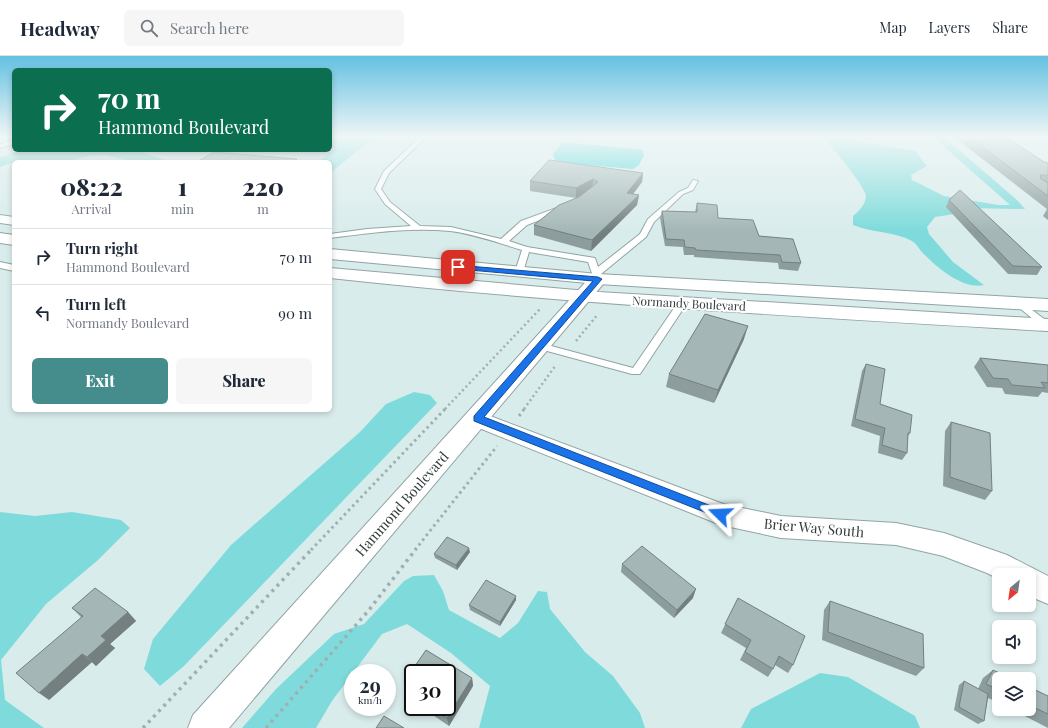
<!DOCTYPE html>
<style>
:root{--surface:#fff;--page:#f6f6f7;--text:#1f2937;--muted:#747a83;--line:#e0e1e3;--accent:#458d8d}
body{margin:0;font-family:"Playfair Display",serif;background:var(--page);color:var(--text);height:100vh;display:flex;flex-direction:column;font-size:15px;white-space:nowrap}
*{box-sizing:border-box;margin:0}
p{font-size:13px;color:var(--muted)}
.icon{flex:none;width:22px;height:22px;fill:none;stroke:currentColor;stroke-width:2;stroke-linecap:round;stroke-linejoin:round}
.map{position:relative;flex:1;overflow:hidden}
.details{position:absolute;left:12px;top:104px;width:320px;height:252px;display:flex;flex-direction:column;background:var(--surface);border-radius:6px;box-shadow:0 2px 6px #0003}
.details>*{flex:none}
.hud{position:absolute;left:12px;top:12px;width:320px;height:84px;border-radius:6px;box-shadow:0 2px 6px #0003;background:#0b6e4f;color:#fff;overflow:hidden}
.needle{width:26px;rotate:209deg}
.controls{position:absolute;left:992px;top:512px;display:grid;gap:8px}
.controls a{display:grid;place-items:center;width:44px;height:44px;border-radius:6px;background:var(--surface);box-shadow:0 2px 6px #0003;font-size:20px}
.speed{position:absolute;left:344px;top:608px;display:flex;gap:8px;font-size:20px;font-weight:700;text-align:center}
.speed>*{display:grid;place-content:center;width:52px;height:52px;border-radius:50%;background:var(--surface);box-shadow:0 2px 6px #0003;line-height:1}
.speed small{font-size:10px;font-weight:400}
.speed .limit{border:2px solid #111;border-radius:6px;background:#fff;color:#111}
.pin{position:absolute;display:grid;place-items:center;width:34px;height:34px;color:#fff;margin:-17px;border-radius:8px;box-shadow:0 2px 6px #0006}
.me{position:absolute;width:44px;margin:-22px;rotate:291deg;stroke-linejoin:round;filter:drop-shadow(0 0 3px #0008)}
.turn{display:flex;align-items:center;gap:14px;height:84px;padding:0 20px;font-size:18px}
.turn .icon{width:52px;height:52px;stroke-width:2.5}
.turn b{display:block;font-size:28px;line-height:34px}
.eta{display:flex;justify-content:space-evenly;align-items:center;height:68px;text-align:center}
.eta b{font-size:24px;font-weight:800;line-height:28px}
.button{display:flex;gap:8px;margin-top:auto;padding:8px 20px}
.button a{flex:1;height:46px;border-radius:6px;background:var(--accent);color:#fff;font-size:16px;font-weight:800;line-height:46px;text-align:center}
.button a+a{background:var(--page);color:var(--text)}
ul{padding:0;list-style:none}
li{display:flex;align-items:center;gap:12px;height:56px;padding:0 20px;border-top:1px solid var(--line)}
li div{flex:1}
li b{display:block;font-size:15px}
li em{font-style:normal}
header{display:flex;align-items:center;gap:24px;box-sizing:border-box;height:56px;padding:0 20px;background:var(--surface);border-bottom:1px solid var(--line)}
header strong{font-size:19px}
nav{display:flex;gap:22px;margin-inline-start:auto;font-size:14px}
.search{width:280px;height:36px;background:var(--page);display:flex;align-items:center;gap:10px;box-sizing:border-box;padding:0 14px;border-radius:6px;color:var(--muted);font-size:15px}
.map>svg:first-child{display:block}
.green{fill:#7fdbdb}
.water{fill:#3ed5d7}
.lines{fill:none;stroke-linecap:round;stroke-linejoin:round}
.service-casing{stroke:#91a4a3;stroke-width:2}
.minor-casing{stroke:#91a4a3;stroke-width:2}
.tertiary-casing{stroke:#91a4a3;stroke-width:2}
.primary-casing{stroke:#91a4a3;stroke-width:2}
.path-far2{stroke:#a0afaf;stroke-width:2.5;stroke-dasharray:2 3;stroke-linecap:butt}
.path-far1{stroke:#a0afaf;stroke-width:3;stroke-dasharray:2.5 3.5;stroke-linecap:butt}
.path{stroke:#a0afaf;stroke-width:3.5;stroke-dasharray:3 4.5;stroke-linecap:butt}
.service{fill:#fff;fill-rule:evenodd}
.minor{fill:#fff;fill-rule:evenodd}
.tertiary{fill:#fff;fill-rule:evenodd}
.primary{fill:#fff;fill-rule:evenodd}
.wall{fill:#8d9d9d}
.shaded-wall{fill:#73807f}
.building{fill:#a4b7b6;stroke:#73807f}
.route{fill:#1a73e8;stroke:#114b97}
.labels{text-anchor:middle;stroke-width:4;stroke-linejoin:round;paint-order:stroke}
.street-label{font-size:12px;fill:#333b3b;stroke:#fff}
.near-street-label{font-size:14px;fill:#333b3b;stroke:#fff}
</style>
<header>
<strong>Headway</strong>
<div class="search"><svg class="icon" aria-label="search" viewBox="0 0 24 24"><circle cx="10" cy="10" r="6"/><path d="M15 15l6 6"/></svg>Search here</div>
<nav><a>Map</a><a>Layers</a><a>Share</a></nav>
</header>
<div class="map">
<svg width="1048" height="672" viewBox="0 0 1048 672">
<rect width="100%" height="100%" fill="#d9ecec"/>
<g class="green">
<polygon points="330,81 374,81 330,117 330,106 318,106 333,94"/>
<path d="M822,81H848L856,85L867,87L915,95L927,110L911,119L912,124L944,140L998,149H1010L933,81H944L1017,144L1025,153L965,152L961,157L935,161L927,171L929,178L953,206L984,229C963,234 936,211 922,196C919,193 916,187 912,185C894,175 872,177 853,169V160C859,155 866,148 866,140C866,132 830,87 822,81Z"/>
<polygon points="21,94 134,94 172,106 137,106 104,99 90,100 63,106 42,104 14,106 0,111 0,102"/>
<polygon points="414,336 430,339 437,347 184,610 160,630 144,613 153,583 231,489 360,376 386,348"/>
<polygon points="0,456 35,460 72,456 121,464 130,472 98,504 46,548 1,604 5,644 44,672 0,672"/>
<polygon points="434,519 443,535 449,554 500,582 518,567 538,535 547,536 550,553 585,596 613,620 640,657 645,672 479,672 490,630 451,597 407,568 382,578 332,645 316,672 242,672 276,633 334,578 364,568 404,525 413,520"/>
<polygon points="820,617 848,621 915,660 920,672 741,672 751,653"/>
</g>
<polygon class="water" points="563,86 635,93 643,94 644,99 639,109 633,113 564,107 555,104 553,98"/>
<g class="lines">
<defs>
<g id="service">
<path d="M420,81H426L389,117L381,133L390,146L420,170L451,171L501,183L521,165L562,150H565V154L527,169L509,185L527,191L595,202L598,211L640,178L648,163L679,136L688,132L693,124L698,125L693,134L683,138L654,166L646,181L601,218L602,223L598,226L594,223L588,206L529,196L523,216L519,219L516,218L515,216L522,194C499,187 474,178 450,175C410,171 369,177 330,182V178L367,173L411,170L385,148L375,133L384,115Z"/>
<polygon points="14,84 14,88 0,92 0,88"/>
<polygon points="0,206 14,209 14,215 0,212"/>
<polygon points="682,244 687,247 640,318 632,318 536,292 535,290 540,287 633,312 679,245"/>
<polygon points="1019,244 1048,266 1048,274 1045,273 1016,249 1016,245"/>
</g>
<polygon id="minor" points="477,355 723,448 781,460 896,467 944,477 1007,499 1048,520 1048,548 1029,540 1029,519 999,519 999,523 987,517 943,500 896,489 781,482 721,469 469,368 466,363 469,358"/>
<polygon id="tertiary" points="598,218 604,219 607,223 604,227 229,672 188,672 193,659 592,219"/>
<g id="primary">
<polygon points="0,159 14,161 14,169 0,167"/>
<polygon points="0,177 14,179 14,189 0,187"/>
<polygon points="330,193 598,218 1048,243 1048,255 598,228 330,203"/>
<path d="M330,212L599,236L1048,263V275C808,261 569,248 330,222Z"/>
</g>
</defs>
<use href="#service" class="service-casing"/>
<use href="#minor" class="minor-casing"/>
<use href="#tertiary" class="tertiary-casing"/>
<use href="#primary" class="primary-casing"/>
<g class="path-far2">
<polyline points="576,285 598,258"/>
<polyline points="445,353 540,253"/>
<polyline points="524,353 556,309"/>
</g>
<g class="path-far1">
<polyline points="519,360 525,352"/>
<polyline points="311,494 446,352"/>
<polyline points="415,494 497,390"/>
</g>
<g class="path">
<polyline points="143,672 312,493"/>
<polyline points="266,672 369,554 416,493"/>
</g>
<use href="#service" class="service"/>
<use href="#minor" class="minor"/>
<use href="#tertiary" class="tertiary"/>
<use href="#primary" class="primary"/>
</g>
<g class="wall">
<polygon points="954,81 1006,81 1044,106 1048,107 1048,164 1043,160 1047,153"/>
<polygon points="643,117 642,126 633,138 639,139 637,149 591,195 534,179 534,169 579,141 584,137 576,142 530,135 530,125"/>
<polygon points="949,144 1042,211 1037,219 1008,218 946,151"/>
<polygon points="697,147 718,162 759,180 801,207 798,215 779,213 778,207 694,201 694,199 684,199 683,191 665,190 660,162 662,155 695,156"/>
<polygon points="744,283 714,347 666,331 669,318"/>
<polygon points="980,302 1048,309 1048,337 1042,336 1038,341 1005,338 1002,332 987,331 974,311"/>
<polygon points="866,308 880,348 910,377 908,380 907,397 902,404 878,397 880,380 851,370 862,315"/>
<polygon points="951,366 992,435 985,444 943,430 945,375"/>
<polygon points="470,496 457,514 435,502 434,498"/>
<polygon points="622,508 693,542 674,562 621,516"/>
<polygon points="738,542 793,609 788,617 775,609 773,613 768,621 740,604 746,592 721,577"/>
<polygon points="516,544 500,570 470,554 469,549"/>
<polygon points="830,545 924,612 916,620 822,584 824,554"/>
<polygon points="72,552 128,556 136,565 110,588 115,592 96,610 92,606 49,644 81,561"/>
<polygon points="426,594 472,622 473,630 449,670 421,651 447,651 447,617 413,617 413,638 407,634 404,626"/>
<polygon points="993,614 999,623 999,647 988,642 984,665 978,668 954,654 959,629 964,625 978,633 983,622"/>
<polygon points="1029,631 1048,640 1048,672 1011,653 1029,653"/>
</g>
<g class="shaded-wall">
<polygon points="643,117 642,126 626,147 627,137"/>
<polygon points="593,123 592,133 576,142 576,132"/>
<polygon points="639,139 637,149 591,195 592,184"/>
<polygon points="748,270 744,283 714,347 718,334"/>
<polygon points="469,492 470,496 457,514 456,509"/>
<polygon points="696,533 693,542 674,562 677,554"/>
<polygon points="516,540 516,544 500,570 500,566"/>
<polygon points="128,556 136,565 110,588 115,592 96,610 87,601 101,580"/>
<polygon points="82,598 92,606 49,644 39,637"/>
<polygon points="472,622 473,630 449,670 447,662"/>
</g>
<g class="building">
<polygon points="969,81 1006,81 1044,106 1048,107 1048,120 1046,119 1040,119 1041,123 1048,127 1048,140"/>
<polygon points="214,96 297,103 294,106 197,106"/>
<polygon points="549,104 643,117 627,137 639,139 592,184 534,169 559,149 579,141 598,126 593,123 576,132 530,125"/>
<polygon points="960,134 1042,211 1013,210 949,144"/>
<polygon points="697,147 717,149 718,162 753,164 759,180 793,183 801,207 782,206 780,199 696,194 695,192 685,191 684,184 666,183 662,155 697,156"/>
<polygon points="705,258 748,270 718,334 669,318"/>
<polygon points="980,302 1048,309 1048,327 1041,326 1045,332 1012,329 1008,323 993,322"/>
<polygon points="866,308 885,313 880,348 912,359 910,377 908,377 907,397 882,389 885,372 855,363"/>
<polygon points="951,366 990,377 992,435 950,421"/>
<polygon points="447,481 469,492 456,509 434,498"/>
<polygon points="642,490 696,533 677,554 622,508"/>
<polygon points="486,524 516,540 500,566 469,549"/>
<polygon points="95,532 128,556 101,580 106,584 87,601 82,598 39,637 16,617 83,560 72,552"/>
<polygon points="738,542 805,580 793,609 779,600 773,613 745,596 751,584 725,568"/>
<polygon points="830,545 923,578 924,612 828,576"/>
<polygon points="426,594 472,622 447,662 430,651 447,651 447,617 413,617 413,632 404,626"/>
<polygon points="993,614 1013,623 999,623 999,634 986,628"/>
<polygon points="964,625 988,638 984,665 959,651"/>
<polygon points="1029,631 1048,640 1048,658 1029,649"/>
<polygon points="384,660 404,672 376,672"/>
</g>
<linearGradient id="sky" x2="0" y2="1"><stop stop-color="#64c1e1"/><stop offset="0.46" stop-color="#eef6f6"/><stop offset="1" stop-color="#eef6f6" stop-opacity="0"/></linearGradient>
<rect width="1048" height="175" fill="url(#sky)"/>
<polygon class="route" points="456,209 598,221 602,223 484,361 724,455 726,458 724,461 717,461 474,365 474,360 593,225 458,213 456,212"/>
<g class="labels">
<g class="street-label">
<text transform="translate(689 248) rotate(3)" y="4">Normandy Boulevard</text>
</g>
<g class="near-street-label">
<text transform="translate(402 448) rotate(-49)" y="5">Hammond Boulevard</text>
<text transform="translate(814 472) rotate(5)" y="5">Brier Way South</text>
</g>
</g>
</svg>
<div class="controls">
<a><svg class="needle" viewBox="-14 -14 28 28"><path d="M0-13l5 13h-10z" fill="#e53935"/><path d="M0 13l5-13h-10z" fill="#747a83"/></svg></a>
<a><svg class="icon" aria-label="sound" viewBox="0 0 24 24"><path d="M4 9h4l5-4v14l-5-4H4zM17 9q2 3 0 6"/></svg></a>
<a><svg class="icon" aria-label="layers" viewBox="0 0 24 24"><path d="M12 4l9 5-9 5-9-5zM3 14l9 5 9-5"/></svg></a>
</div>
<div class="speed"><div>29<small>km/h</small></div><div class="limit">30</div></div>
<div class="pin" style="left:458px;top:211px;background:#d93025"><svg class="icon" aria-label="arrive" viewBox="0 0 24 24"><path d="M6 21V4h12l-3 4 3 4H6"/></svg></div>
<svg class="me" style="left:720px;top:458px" viewBox="-20 -20 40 40"><path d="M0-17L14 15 0 8-14 15z" fill="#1a73e8" stroke="#fff" stroke-width="4"/></svg>
<div class="hud">
<div class="turn"><svg class="icon" aria-label="right" viewBox="0 0 24 24"><path d="M7 20v-9h11M14 6l5 5-5 5"/></svg><div><b>70 m</b>Hammond Boulevard</div></div>
</div>
<section class="details">
<div class="eta">
<div><b>08:22</b><p>Arrival</p></div>
<div><b>1</b><p>min</p></div>
<div><b>220</b><p>m</p></div>
</div>
<ul>
<li><svg class="icon" aria-label="right" viewBox="0 0 24 24"><path d="M7 20v-9h11M14 6l5 5-5 5"/></svg><div><b>Turn right</b><p>Hammond Boulevard</p></div><em>70 m</em></li>
<li><svg class="icon" aria-label="left" viewBox="0 0 24 24"><path d="M17 20v-9H6M10 6l-5 5 5 5"/></svg><div><b>Turn left</b><p>Normandy Boulevard</p></div><em>90 m</em></li>
</ul>
<div class="button"><a>Exit</a><a>Share</a></div>
</section>
</div>
